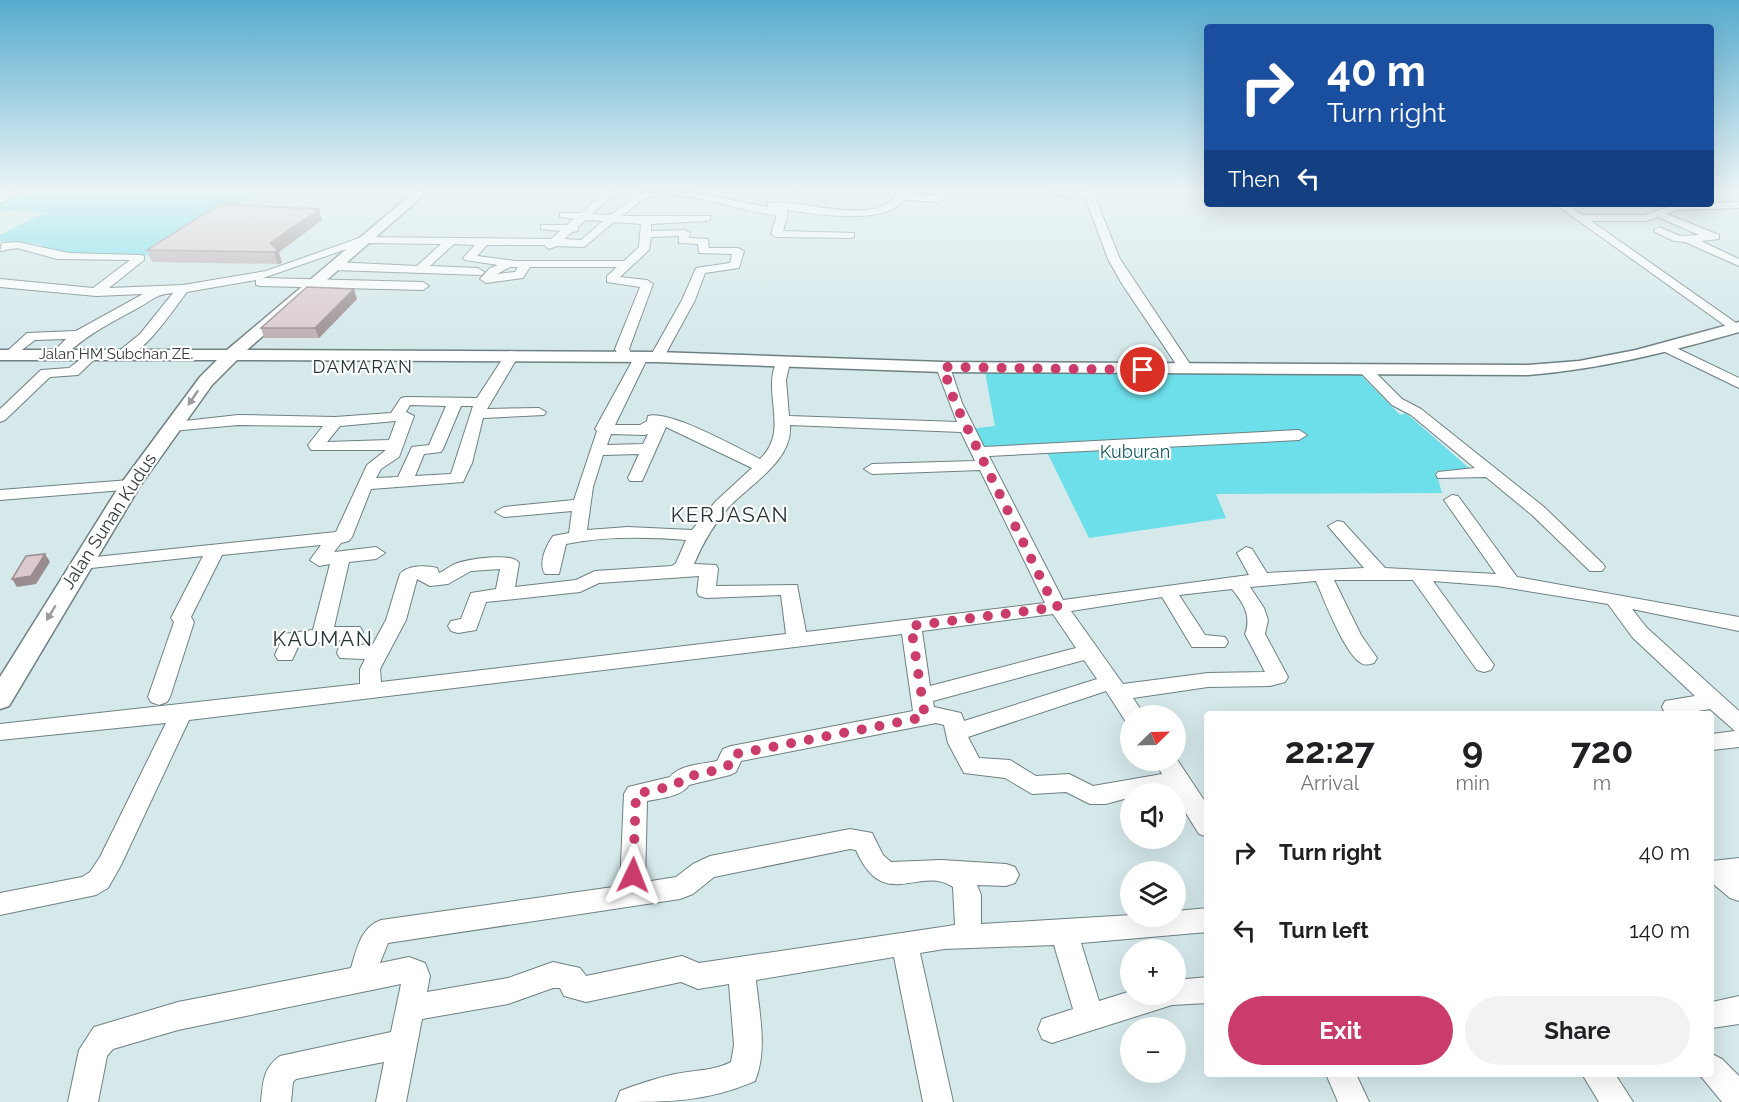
<!DOCTYPE html>
<meta charset="utf-8">
<style>
:root{--surface:#fff;--page:#f2f2f2;--text:#202124;--muted:#757577;--accent:#ca3c69}
body{margin:0;font-family:Raleway,sans-serif;background:var(--page);color:var(--text);height:100vh;display:flex;flex-direction:column;font-size:22px;white-space:nowrap}
*{box-sizing:border-box;margin:0}
p{font-size:20px;color:var(--muted)}
.icon{flex:none;width:33px;height:33px;fill:none;stroke:currentColor;stroke-width:2;stroke-linecap:round;stroke-linejoin:round}
.map{position:relative;flex:1;overflow:hidden}
.sheet{position:absolute;left:1204px;top:711px;width:510px;height:366px;display:flex;flex-direction:column;background:var(--surface);border-radius:6px;box-shadow:0 6px 24px #0002}
.sheet>*{flex:none}
.guide{position:absolute;left:1204px;top:24px;width:510px;height:183px;border-radius:6px;box-shadow:0 6px 24px #0002;background:#1a4fa0;color:#fff;overflow:hidden}
.needle{width:39px;rotate:67deg}
.controls{position:absolute;left:1120px;top:705px;display:grid;gap:12px}
.controls a{display:grid;place-items:center;width:66px;height:66px;border-radius:50%;background:var(--surface);box-shadow:0 6px 24px #0002;font-size:30px}
.pin{position:absolute;display:grid;place-items:center;width:51px;height:51px;color:#fff;margin:-26px;border:3px solid #fff;border-radius:50%;box-shadow:0 2px 6px #0007}
.me{position:absolute;width:66px;margin:-33px;rotate:2deg;stroke-linejoin:round;filter:drop-shadow(0 0 4px #0008)}
.turn{display:flex;align-items:center;gap:21px;height:126px;padding:0 24px;font-size:27px}
.turn .icon{width:78px;height:78px;stroke-width:2.5}
.turn b{display:block;font-size:42px;line-height:51px}
.then{display:flex;align-items:center;height:57px;padding:0 24px;background:#0003;gap:12px;font-size:22px}
.eta{display:flex;justify-content:space-evenly;align-items:center;height:102px;text-align:center}
.eta b{font-size:36px;font-weight:700;line-height:42px}
.action{display:flex;gap:12px;margin-top:auto;padding:12px 24px}
.action a{flex:1;height:69px;border-radius:36px;background:var(--accent);color:#fff;font-size:24px;font-weight:700;line-height:69px;text-align:center}
.action a+a{background:var(--page);color:var(--text)}
ul{padding:0;list-style:none}
li{display:flex;align-items:center;gap:18px;height:78px;padding:0 24px}
li div{flex:1}
li b{display:block;font-size:22px}
li em{font-style:normal}
.map>svg:first-child{display:block}
.green{fill:#6ddfea}
.lines{fill:none;stroke-linecap:round;stroke-linejoin:round}
.minor-casing{stroke:#6e8082;stroke-width:2}
.major-casing{stroke:#6e8082;stroke-width:3}
.minor{fill:#fff;fill-rule:evenodd}
.major{fill:#fff;fill-rule:evenodd}
.wall{fill:#bdadb0}
.shaded-wall{fill:#9a8d90}
.building{fill:#dcc9cd;stroke:#9a8d90;stroke-width:1.5}
.oneway{fill:#989c9c}
.route{stroke:#ca3c69;stroke-width:10;stroke-dasharray:0 18}
.labels{text-anchor:middle;stroke-width:4.5;stroke-linejoin:round;paint-order:stroke}
.far-street-label{font-size:15px;fill:#303839;stroke:#fff}
.far-quarter-label{font-size:18px;letter-spacing:1.5px;fill:#263638;stroke:#fff}
.park-label{font-size:18px;fill:#195a5f;stroke:#fff}
.street-label{font-size:18px;fill:#303839;stroke:#fff}
.quarter-label{font-size:21px;letter-spacing:1.5px;fill:#263638;stroke:#fff}
</style>
<div class="map">
<svg width="1739" height="1102" viewBox="0 0 1739 1102">
<rect width="100%" height="100%" fill="#d5e8ea"/>
<g class="green">
<polygon points="20,192 258,192 159,255 108,256 47,251 40,244 0,241 0,235 45,212 0,210 0,201"/>
<polygon points="985,372 1361,375 1400,415 1406,413 1471,470 1436,471 1442,493 1216,494 1226,518 1089,538 1043,444 980,449 969,429 995,426"/>
</g>
<g class="lines">
<defs>
<g id="minor">
<polygon points="9,192 22,192 0,203 0,196"/>
<path d="M605,192H616L592,214L610,215L639,195L635,192H693L772,208L768,207V203C801,198 879,229 898,192L939,196L944,199L939,202L904,200C885,226 815,214 786,210L788,213L783,231L854,233V237L850,238L776,237L771,234L777,215C738,212 692,190 653,196C643,197 630,210 622,216H710V220L706,221L651,224V231L685,230L690,233L689,238L708,239L709,248H738L744,251L739,268L705,273L695,300L664,357L657,361L650,357L682,300L696,268L730,263L732,254L699,253L698,244L679,243V236L651,237L649,250L620,277L647,280L653,284L629,349L633,357L626,361L621,360L615,349L640,287L607,282V276L617,267H530L523,278L486,283L480,279L490,268L498,265L465,260L463,258L475,245L454,244L430,266L478,268L484,272L482,275L334,270L328,266L334,262L417,266L441,244L364,243L263,278L423,282L429,286L423,290L260,286L256,285V280L187,292C175,307 140,362 119,357V351L140,334L173,293C155,294 152,301 136,309C105,326 88,334 62,358L57,359L50,355L66,339L35,340L10,359L3,355L27,333L76,331L143,294L96,296L0,287V279L93,288L130,260L57,259L17,248L0,251L2,243L17,242L69,253L140,255L144,256V260L109,288L183,285L266,271L362,237L551,239L560,231L541,229V225H567L574,219L560,217V213H581ZM586,220L603,221L581,240L564,239L572,232L578,231V227ZM614,222L641,224L639,247L624,261H515L477,256L487,245H544L549,249L557,246L584,247ZM510,267H518L515,272L497,274Z"/>
<polygon points="790,192 800,192 792,199 787,196"/>
<polygon points="1042,192 1093,192 1120,259 1194,370 1192,373 1182,373 1122,284 1108,259 1085,197 1047,195"/>
<polygon points="1739,202 1739,208 1677,210 1667,214 1719,235 1719,239 1701,241 1739,259 1739,266 1685,242 1674,241 1655,232 1654,230 1659,227 1680,236 1699,235 1658,217 1646,221 1591,221 1739,325 1739,330 1734,332 1555,204 1567,204 1582,215 1645,215 1676,204"/>
<polygon points="1666,343 1739,378 1739,388 1661,350 1661,344"/>
<polygon points="93,350 100,354 78,375 50,377 5,420 0,422 0,409 41,370 69,368"/>
<path d="M512,351L519,355L487,409L539,408L546,412L544,415L483,418L472,463L463,482L371,489L352,537L349,541L341,543L334,552L376,547L385,553L376,559L349,562L334,627H360L363,632L359,645L373,644L386,620L400,574C407,565 426,565 437,568L439,573C445,571 449,566 455,564C467,559 512,552 519,563L515,587L576,580L595,571L672,566L676,563L686,540C646,537 606,536 566,544L559,574H545C538,563 546,546 553,536L569,533L572,511L504,517L495,512L504,507L574,500L597,431L595,429L636,354H646L648,357L615,425H640L647,421L648,416C671,410 737,448 760,459C791,430 760,392 778,359H788L790,362L786,380L789,416L957,422L936,367L943,363L950,367L962,403L984,447L1299,430L1307,435L1299,440L989,456L1063,600L1249,575L1237,553L1246,547L1252,549L1267,573L1364,568L1328,526L1337,521L1343,522L1385,568L1496,574L1444,500L1452,495L1458,496L1517,577L1739,617V631L1632,609L1647,628L1739,711V747L1712,750V734L1735,731L1710,709L1679,714L1665,713L1662,707L1665,701L1695,696L1633,638L1608,604L1497,586L1433,581L1494,665L1491,670L1484,672L1477,670L1413,580H1334L1361,635L1377,658L1374,663C1370,664 1365,666 1361,663C1345,654 1324,600 1316,581L1250,587L1264,608L1268,620L1265,634L1288,677L1285,682L1270,686L1208,687L1133,698L1145,716H1131V723L1126,722L1106,691L968,737L979,758L1010,760L1036,776L1069,774L1093,786L1162,774L1154,760H1176V758L1208,806V837L1199,834L1172,791L1131,794V797L1106,804H1090L1066,792L1032,794L1005,778L964,773L948,743L944,725L936,723L741,761L736,772L730,775L689,785C681,797 661,798 647,801L645,882L676,877L693,864L710,856L850,829L872,833L883,855L891,862L941,860L1006,864L1015,867L1019,875L1015,883L1006,886L977,885L981,895V924L1131,915L1176,916V911L1208,908V932L1081,943L1099,1001L1131,991V994H1176V980L1208,977V1003L1172,1005L1052,1043L1042,1039L1038,1029L1042,1019L1073,1009L1054,945L944,949L920,953L953,1102H923L894,957L756,980C759,1012 768,1050 755,1081C706,1102 669,1102 616,1102L620,1091C638,1084 657,1078 675,1074C694,1070 714,1071 731,1062L734,1045L729,984L698,989L681,982L586,1002L564,996L560,988H553L508,1004L422,1019L406,1102H376L384,1062L296,1079L293,1082L291,1102H261C263,1082 263,1068 280,1056L391,1032L401,984L178,1030L113,1049L107,1056L98,1102H68L79,1050L94,1027L178,1002L351,968C357,949 360,928 381,920L620,886L624,794L628,787L670,777C679,765 702,764 717,761L723,749L731,746L913,711L902,634L189,720L121,865L108,888L96,895L0,915V893L82,877L90,872L100,857L166,723L0,740V724L360,684V669L365,659L340,658L337,653L341,640L299,645L292,660H278L275,655L284,634L313,630L330,564L319,566L310,560L321,545L222,555L191,617L194,622L170,697L167,702L159,705L151,702L148,697L174,622L171,618L203,556L82,569L73,563L76,559L336,532L367,465L386,450H311L308,445L323,426L238,425L172,431L164,426L167,423L238,415L335,417L391,413L401,398L406,397L477,398L507,352ZM410,405L446,406L429,445L412,447L398,477L376,478L381,469L399,457L414,416L406,412ZM461,406H473L451,474L415,476L424,454L441,452L443,449ZM396,421L389,440L327,442L340,426ZM790,425L961,432L975,461L872,464L864,469L872,474L980,470L1045,603L806,632L797,585L716,586L718,569L716,565L694,564C703,543 713,525 728,508C750,484 793,461 790,425ZM666,427L752,468L716,501L692,530L628,527L587,530L593,487L603,455L639,454L628,478L630,481H642ZM611,434L645,435L648,434L643,444L607,445ZM500,569L496,589L471,593L461,619L451,621L448,626L451,631L458,633L476,630L486,602L580,592L599,583L699,576L697,592L699,596L706,598L781,595L786,634L381,682L380,669L406,620L417,579L430,586L448,584L471,571ZM1232,589C1243,603 1252,615 1245,634L1265,672L1208,673L1123,684L1071,611L1162,597L1192,647H1225L1228,642L1225,637L1205,635L1179,595ZM1053,614L1076,648L930,686L922,631ZM1084,660L1097,679L964,721L961,713L934,707L933,701ZM850,849L856,850C884,914 919,864 953,887L955,925L699,963L682,956L586,976L580,968L553,962L508,978L427,992L430,976L425,963L409,957L380,963L388,943L680,899L693,894L714,877Z"/>
<polygon points="1366,367 1371,368 1402,399 1421,409 1544,507 1602,563 1605,567 1602,571 1590,571 1532,515 1486,477 1438,478 1436,475 1438,472 1475,468 1411,415 1392,405 1359,371"/>
<polygon points="130,480 138,485 136,489 0,500 0,490"/>
<polygon points="1739,858 1739,901 1730,898 1712,883 1712,861"/>
<polygon points="1739,996 1739,1024 1712,1028 1712,1002"/>
<polygon points="1712,1054 1722,1059 1739,1076 1739,1102 1722,1102 1699,1074 1712,1074"/>
<polygon points="1326,1074 1356,1074 1369,1102 1338,1102"/>
<polygon points="1582,1074 1615,1074 1633,1102 1599,1102"/>
</g>
<path id="major" d="M414,192H427L247,350L657,352L943,362L1528,365L1579,361L1636,350L1739,322V332C1669,352 1601,369 1528,375L943,372L657,362L237,360L212,385L140,486L9,706L0,709V677L120,485L200,377L217,360H0V350H227Z"/>
</defs>
<use href="#minor" class="minor-casing"/>
<use href="#major" class="major-casing"/>
<use href="#minor" class="minor"/>
<use href="#major" class="major"/>
</g>
<g class="wall">
<polygon points="322,220 279,252 282,263 278,264 152,262 147,250"/>
<polygon points="357,299 319,338 264,338 261,328"/>
</g>
<g class="shaded-wall">
<polygon points="319,209 322,220 279,252 282,263 278,264 270,243"/>
<polygon points="354,289 357,299 319,338 315,328"/>
<polygon points="45,554 50,562 36,584 17,587 12,579"/>
</g>
<g class="building">
<polygon points="220,204 319,209 270,243 278,251 274,252 147,250"/>
<polygon points="307,287 354,289 315,328 261,328"/>
<polygon points="45,554 31,576 12,579 26,556"/>
</g>
<defs><path id="oneway-solid" d="M-6-.8H1V-3.2L6.5 0L1 3.2V.8H-6Z" transform="scale(1.5)"/></defs>
<g class="oneway">
<use href="#oneway-solid" transform="translate(193 398) rotate(124)"/>
<use href="#oneway-solid" transform="translate(51 613) rotate(121)"/>
</g>
<linearGradient id="sky" x2="0" y2="1"><stop stop-color="#56abce"/><stop offset="0.55" stop-color="#ecf5f6"/><stop offset="1" stop-color="#ecf5f6" stop-opacity="0"/></linearGradient>
<rect width="1739" height="346" fill="url(#sky)"/>
<g class="lines">
<polyline class="route" points="633,875 636,794 677,785 682,778 722,769 728,766 731,755 736,754 925,717 911,626 1058,607 1047,591 955,403 943,367 1143,370"/>
</g>
<g class="labels">
<g class="far-street-label">
<text x="116" y="359">Jalan HM Subchan ZE.</text>
</g>
<g class="far-quarter-label">
<text x="363" y="373">DAMARAN</text>
</g>
<g class="park-label">
<text x="1135" y="458">Kuburan</text>
</g>
<g class="street-label">
<text transform="translate(109 521) rotate(-57)" y="6">Jalan Sunan Kudus</text>
</g>
<g class="quarter-label">
<text x="730" y="522">KERJASAN</text>
<text x="323" y="646">KAUMAN</text>
</g>
</g>
</svg>
<div class="controls">
<a><svg class="needle" viewBox="-14 -14 28 28"><path d="M0-13l5 13h-10z" fill="#e53935"/><path d="M0 13l5-13h-10z" fill="#757577"/></svg></a>
<a><svg class="icon" aria-label="sound" viewBox="0 0 24 24"><path d="M4 9h4l5-4v14l-5-4H4zM17 9q2 3 0 6"/></svg></a>
<a><svg class="icon" aria-label="layers" viewBox="0 0 24 24"><path d="M12 4l9 5-9 5-9-5zM3 14l9 5 9-5"/></svg></a>
<a>+</a>
<a>−</a>
</div>
<div class="pin" style="left:1143px;top:370px;background:#d93025"><svg class="icon" aria-label="arrive" viewBox="0 0 24 24"><path d="M6 21V4h12l-3 4 3 4H6"/></svg></div>
<svg class="me" style="left:633px;top:875px" viewBox="-20 -20 40 40"><path d="M0-17L14 15 0 8-14 15z" fill="#ca3c69" stroke="#fff" stroke-width="4"/></svg>
<div class="guide">
<div class="turn"><svg class="icon" aria-label="right" viewBox="0 0 24 24"><path d="M7 20v-9h11M14 6l5 5-5 5"/></svg><div><b>40 m</b>Turn right</div></div>
<div class="then">Then<svg class="icon" aria-label="left" viewBox="0 0 24 24"><path d="M17 20v-9H6M10 6l-5 5 5 5"/></svg></div>
</div>
<section class="sheet">
<div class="eta">
<div><b>22:27</b><p>Arrival</p></div>
<div><b>9</b><p>min</p></div>
<div><b>720</b><p>m</p></div>
</div>
<ul>
<li><svg class="icon" aria-label="right" viewBox="0 0 24 24"><path d="M7 20v-9h11M14 6l5 5-5 5"/></svg><div><b>Turn right</b></div><em>40 m</em></li>
<li><svg class="icon" aria-label="left" viewBox="0 0 24 24"><path d="M17 20v-9H6M10 6l-5 5 5 5"/></svg><div><b>Turn left</b></div><em>140 m</em></li>
</ul>
<div class="action"><a>Exit</a><a>Share</a></div>
</section>
</div>
